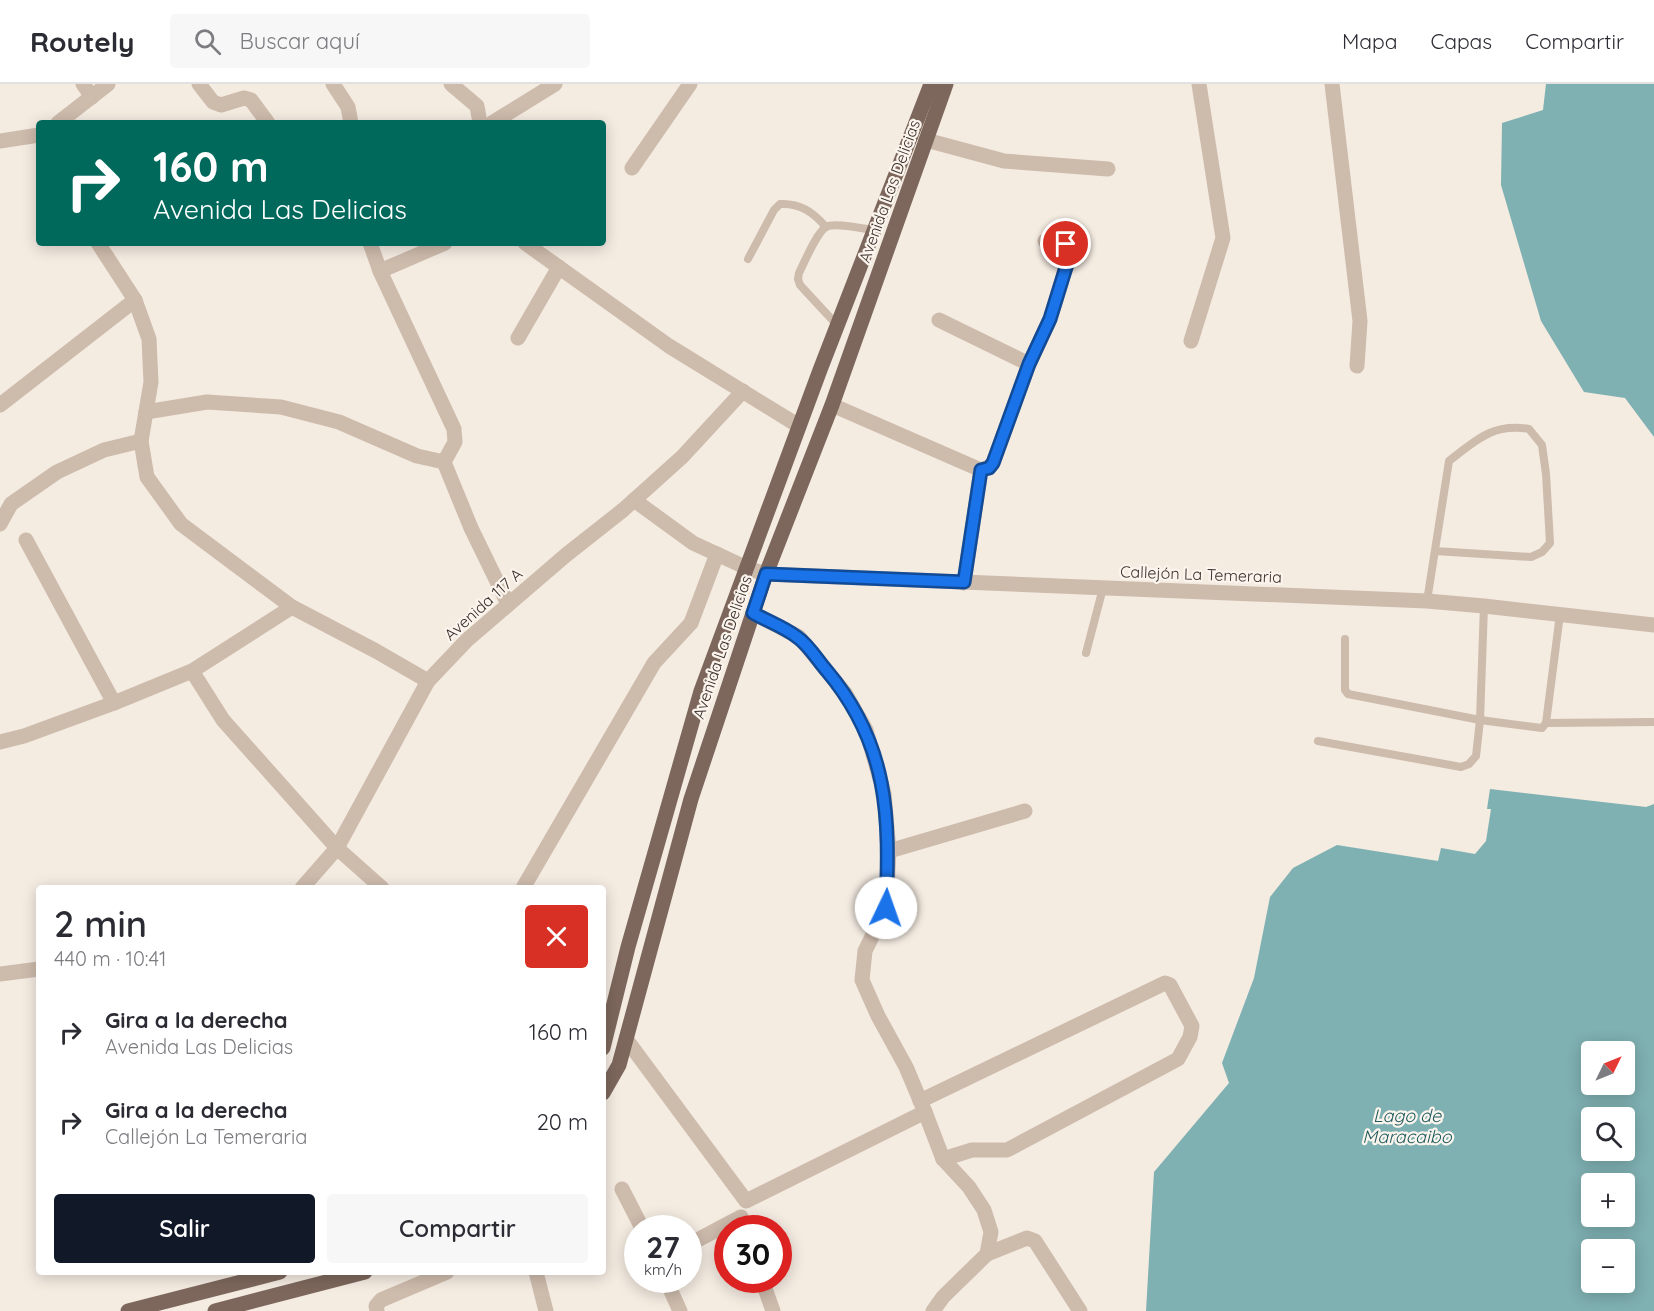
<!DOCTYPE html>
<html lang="es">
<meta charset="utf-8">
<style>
:root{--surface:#fff;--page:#f7f7f7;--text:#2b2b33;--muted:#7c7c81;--line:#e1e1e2;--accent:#111827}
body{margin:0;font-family:Quicksand,sans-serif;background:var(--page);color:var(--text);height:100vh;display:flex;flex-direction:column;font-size:22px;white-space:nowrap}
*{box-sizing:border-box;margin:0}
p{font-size:20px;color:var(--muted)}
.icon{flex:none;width:33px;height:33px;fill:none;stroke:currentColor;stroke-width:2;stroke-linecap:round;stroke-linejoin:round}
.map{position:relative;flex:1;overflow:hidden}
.drawer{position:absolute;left:36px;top:801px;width:570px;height:390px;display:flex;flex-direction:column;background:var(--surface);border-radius:6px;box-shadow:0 3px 15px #0003}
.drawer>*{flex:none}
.guide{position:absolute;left:36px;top:36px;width:570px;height:126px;border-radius:6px;box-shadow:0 3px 15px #0003;background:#00695c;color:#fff;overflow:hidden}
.needle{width:39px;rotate:47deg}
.fabs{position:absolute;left:1581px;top:957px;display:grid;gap:12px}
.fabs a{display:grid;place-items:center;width:54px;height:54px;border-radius:6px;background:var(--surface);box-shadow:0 3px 15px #0003;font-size:30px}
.speed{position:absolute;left:624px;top:1131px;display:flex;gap:12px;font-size:30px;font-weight:700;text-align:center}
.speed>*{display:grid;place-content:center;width:78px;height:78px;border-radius:50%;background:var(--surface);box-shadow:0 3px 15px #0003;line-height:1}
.speed small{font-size:15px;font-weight:400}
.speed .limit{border:9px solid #d22;background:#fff;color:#111}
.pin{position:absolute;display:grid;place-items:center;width:51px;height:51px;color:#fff;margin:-26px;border:3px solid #fff;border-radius:50%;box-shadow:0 2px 6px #0007}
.me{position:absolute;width:66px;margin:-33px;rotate:3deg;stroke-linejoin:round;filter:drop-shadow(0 0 4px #0008)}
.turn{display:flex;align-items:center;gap:21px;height:126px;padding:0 18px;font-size:27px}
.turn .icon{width:78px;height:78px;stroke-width:2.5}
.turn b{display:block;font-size:42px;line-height:51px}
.round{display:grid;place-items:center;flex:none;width:63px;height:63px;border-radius:6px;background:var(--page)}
.overview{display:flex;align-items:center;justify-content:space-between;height:102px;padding:0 18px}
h1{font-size:36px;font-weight:600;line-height:45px}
.button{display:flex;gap:12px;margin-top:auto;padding:12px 18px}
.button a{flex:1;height:69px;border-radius:6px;background:var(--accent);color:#fff;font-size:24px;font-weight:600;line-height:69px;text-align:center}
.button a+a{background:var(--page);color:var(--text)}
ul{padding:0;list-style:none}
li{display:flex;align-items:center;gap:18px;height:90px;padding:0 18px}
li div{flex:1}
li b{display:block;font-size:22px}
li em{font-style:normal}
header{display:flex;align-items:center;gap:36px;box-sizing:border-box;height:84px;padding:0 30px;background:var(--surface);border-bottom:2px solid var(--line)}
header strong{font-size:28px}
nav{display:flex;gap:33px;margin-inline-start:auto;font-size:21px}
.search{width:420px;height:54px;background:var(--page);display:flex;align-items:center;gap:15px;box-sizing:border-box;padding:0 21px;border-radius:6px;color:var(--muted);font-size:22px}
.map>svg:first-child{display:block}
.water{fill:#7fb0b2;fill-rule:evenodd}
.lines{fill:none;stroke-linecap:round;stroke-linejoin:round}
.service{stroke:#cdbbac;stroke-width:8}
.minor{stroke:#cdbbac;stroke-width:15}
.primary{stroke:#7d675c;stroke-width:15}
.route-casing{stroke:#114b97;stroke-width:15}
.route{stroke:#1a73e8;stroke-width:10}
.labels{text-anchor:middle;stroke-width:4.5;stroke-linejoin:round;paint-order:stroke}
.street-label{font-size:16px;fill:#3b302b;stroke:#fbf5ee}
.water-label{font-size:18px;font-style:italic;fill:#1f5a5e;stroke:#fbf5ee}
</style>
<header>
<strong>Routely</strong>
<div class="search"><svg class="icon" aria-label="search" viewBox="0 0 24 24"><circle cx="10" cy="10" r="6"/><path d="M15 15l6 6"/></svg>Buscar aquí</div>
<nav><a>Mapa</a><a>Capas</a><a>Compartir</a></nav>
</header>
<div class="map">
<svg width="1654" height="1227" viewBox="0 0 1654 1227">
<rect width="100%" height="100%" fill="#f4ebe1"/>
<g class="water">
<polygon points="1546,0 1654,0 1654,353 1625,314 1584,308 1541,237 1501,101 1502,39 1543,26"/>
<path d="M1490,705L1646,723L1654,720V1227H1146L1154,1088L1229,999L1222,979L1254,894L1270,813L1293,784L1337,761L1438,777L1441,764L1475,770L1486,757L1491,725H1487ZM1592,968H1624V1000H1592ZM1592,1034H1624V1066H1592ZM1592,1100H1624V1132H1592ZM1592,1166H1624V1198H1592Z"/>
</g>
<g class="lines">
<g class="service">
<path d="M748,175L774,126L780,120C800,119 813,128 826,143"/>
<path d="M837,241L800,201L798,195L799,189C804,179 817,148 826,143C834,138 864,145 874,146"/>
<path d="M1427,517L1449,377C1476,356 1493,339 1529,345L1542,361L1546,390L1550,459L1542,468L1531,473L1435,467"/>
<polyline points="1345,555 1345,606 1348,610 1480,636 1542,644 1546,639 1560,530"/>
<polyline points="1086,569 1103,504"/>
<polyline points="1546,639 1654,638"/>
<polyline points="1318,657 1461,683 1469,680 1476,672 1480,636 1484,522"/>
</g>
<g class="minor">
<polyline points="83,0 92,13"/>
<polyline points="199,0 213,18 221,21 244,14 251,16 268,39"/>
<polyline points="333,0 348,23 351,39"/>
<polyline points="451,0 477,22 480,39"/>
<polyline points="1332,0 1360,237 1357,282"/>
<polyline points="58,39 108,0"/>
<polyline points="492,39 555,0"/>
<polyline points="926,56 1004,77 1108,85"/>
<polyline points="0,57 39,51"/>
<polyline points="632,84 690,0"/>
<polyline points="98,159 135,216 149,255 151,298 141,357 147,393 181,440 292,523 376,567 428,597"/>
<polyline points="370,159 380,187 454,345 455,358 444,378"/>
<polyline points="525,159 669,262 799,342"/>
<polyline points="380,187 445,159"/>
<polyline points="939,236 1029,280"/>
<polyline points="518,254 559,183"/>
<polyline points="1191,257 1223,154 1199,0"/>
<polyline points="0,321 135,216"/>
<polyline points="832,321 981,386 989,383 993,379 1029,280 1050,235 1071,167 1070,163 1066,160 1045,157"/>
<polyline points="146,328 207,318 281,323 339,338 417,372 444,378 471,444 508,520"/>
<polyline points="634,416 693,459 747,484 766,490 1427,517 1484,522 1654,541"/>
<polyline points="0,440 11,420 57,388 104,366 141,357"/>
<polyline points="26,456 114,619"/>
<polyline points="964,499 981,386"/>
<polyline points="192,587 223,636 337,764 382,804"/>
<polyline points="0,658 24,652 114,619 192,587 292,523"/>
<polyline points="889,767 1025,727"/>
<polyline points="302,804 337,764 428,597 467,556 566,471 623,426 682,373 743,307"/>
<polyline points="523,804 654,579 691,539 717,470"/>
<polyline points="0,890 39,885"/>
<polyline points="626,955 746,1117 925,1028 906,983 878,932 862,896 865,867 886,824 889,767 884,709 866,646 845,609 799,553 753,529"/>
<polyline points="920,1017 1165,899 1170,901 1192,942 1190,953 1178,975 1007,1066 972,1066 943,1075"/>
<polyline points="925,1028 943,1075 969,1103 984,1126 991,1148 987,1170 943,1213 933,1227"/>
<polyline points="622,1105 642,1144"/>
<polyline points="688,1161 741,1133"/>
<polyline points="987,1170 1027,1154 1035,1157 1080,1227"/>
<polyline points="536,1188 546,1227"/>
<polyline points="666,1196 680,1227"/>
<polyline points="762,1196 773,1227"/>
<polyline points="377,1227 376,1222 381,1216 447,1188"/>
</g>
<g class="primary">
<polyline points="603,964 628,863 701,607 820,286 931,0"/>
<polyline points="603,1009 619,981 691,715 766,490 832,321 946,0"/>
<polyline points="128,1227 280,1188"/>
<polyline points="215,1227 365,1188"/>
</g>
</g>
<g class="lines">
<defs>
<path id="route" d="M886,824C890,733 889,661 827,587C818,577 809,561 797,553C784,543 767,537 753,529L766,490L964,498L981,386L989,384L993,379L1029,280L1050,235L1071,167L1070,163L1066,160"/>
</defs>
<use href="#route" class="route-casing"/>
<use href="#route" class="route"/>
</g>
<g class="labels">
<g class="street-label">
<text transform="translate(889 107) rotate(-70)" y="6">Avenida Las Delicias</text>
<text transform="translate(1201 490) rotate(2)" y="6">Callejón La Temeraria</text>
<text transform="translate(483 520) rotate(-42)" y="6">Avenida 117 A</text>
<text transform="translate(722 563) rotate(-71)" y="6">Avenida Las Delicias</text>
</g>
<g class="water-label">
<text x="1407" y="1038">Lago de<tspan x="1407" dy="21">Maracaibo</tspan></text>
</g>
</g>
</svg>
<div class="fabs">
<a><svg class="needle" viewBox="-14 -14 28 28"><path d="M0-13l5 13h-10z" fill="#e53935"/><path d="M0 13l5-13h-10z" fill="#7c7c81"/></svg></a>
<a><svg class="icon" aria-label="search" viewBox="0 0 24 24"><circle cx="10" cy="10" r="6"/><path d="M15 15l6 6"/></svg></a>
<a>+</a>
<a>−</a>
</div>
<div class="speed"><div>27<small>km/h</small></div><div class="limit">30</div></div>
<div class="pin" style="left:1066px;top:160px;background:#d93025"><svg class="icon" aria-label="arrive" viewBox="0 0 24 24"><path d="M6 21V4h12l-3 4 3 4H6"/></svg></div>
<svg class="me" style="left:886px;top:824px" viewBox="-20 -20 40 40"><circle r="19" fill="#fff"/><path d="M0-13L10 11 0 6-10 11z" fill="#1a73e8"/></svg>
<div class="guide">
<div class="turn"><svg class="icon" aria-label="right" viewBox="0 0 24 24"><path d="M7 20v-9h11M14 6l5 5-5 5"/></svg><div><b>160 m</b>Avenida Las Delicias</div></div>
</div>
<section class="drawer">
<div class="overview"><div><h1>2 min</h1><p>440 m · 10:41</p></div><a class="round" style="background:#d93025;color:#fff"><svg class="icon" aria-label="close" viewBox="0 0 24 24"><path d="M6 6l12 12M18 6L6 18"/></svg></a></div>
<ul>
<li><svg class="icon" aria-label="right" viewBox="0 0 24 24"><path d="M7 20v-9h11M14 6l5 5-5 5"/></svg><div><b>Gira a la derecha</b><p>Avenida Las Delicias</p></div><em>160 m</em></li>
<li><svg class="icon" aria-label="right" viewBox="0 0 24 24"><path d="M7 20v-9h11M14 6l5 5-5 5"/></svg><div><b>Gira a la derecha</b><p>Callejón La Temeraria</p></div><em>20 m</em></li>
</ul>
<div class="button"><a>Salir</a><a>Compartir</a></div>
</section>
</div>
